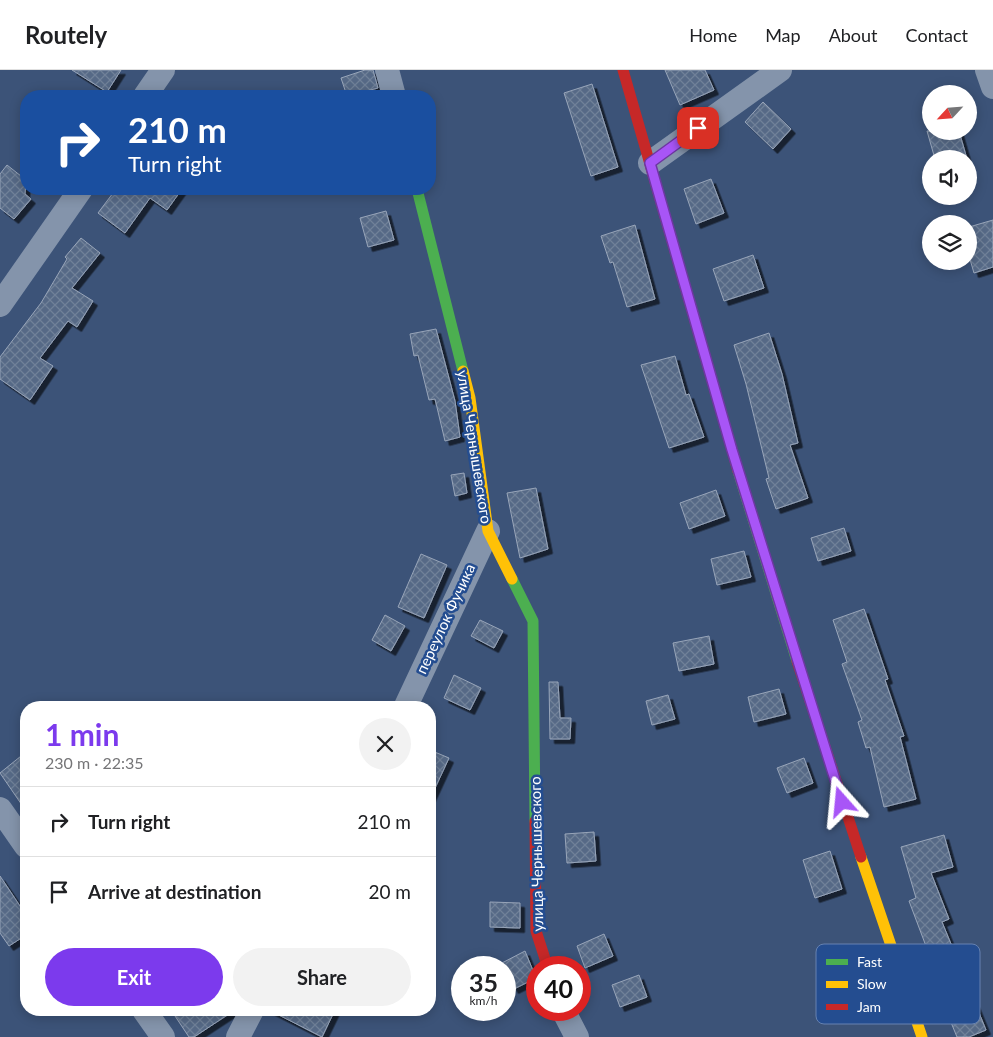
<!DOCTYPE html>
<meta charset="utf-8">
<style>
:root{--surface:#fff;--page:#f2f2f2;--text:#202124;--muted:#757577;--line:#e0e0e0;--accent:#7c3aed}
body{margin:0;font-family:Lato,sans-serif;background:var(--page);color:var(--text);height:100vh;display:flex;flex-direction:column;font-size:19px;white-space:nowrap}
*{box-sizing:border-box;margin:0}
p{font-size:16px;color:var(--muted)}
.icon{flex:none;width:28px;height:28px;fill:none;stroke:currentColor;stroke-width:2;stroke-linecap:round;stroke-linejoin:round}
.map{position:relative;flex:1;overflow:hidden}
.details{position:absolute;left:20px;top:631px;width:416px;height:315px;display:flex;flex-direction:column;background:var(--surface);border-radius:20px;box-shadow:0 2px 12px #0003}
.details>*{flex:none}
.guide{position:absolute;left:20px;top:20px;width:416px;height:105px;border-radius:20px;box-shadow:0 2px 12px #0003;background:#1a4fa0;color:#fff;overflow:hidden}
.needle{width:32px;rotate:244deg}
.controls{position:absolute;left:922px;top:15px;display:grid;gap:10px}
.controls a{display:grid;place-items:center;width:55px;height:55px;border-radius:50%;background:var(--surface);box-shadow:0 2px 12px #0003;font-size:25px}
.speed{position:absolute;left:451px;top:886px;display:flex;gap:10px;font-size:25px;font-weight:700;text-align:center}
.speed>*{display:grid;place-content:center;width:65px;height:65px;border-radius:50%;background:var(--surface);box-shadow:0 2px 12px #0003;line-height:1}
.speed small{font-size:12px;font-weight:400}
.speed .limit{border:8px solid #d22;background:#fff;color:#111}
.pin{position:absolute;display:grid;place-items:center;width:42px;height:42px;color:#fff;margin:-21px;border-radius:10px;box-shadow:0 2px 8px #0006}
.me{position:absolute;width:55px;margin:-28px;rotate:342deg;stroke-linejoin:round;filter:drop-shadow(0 0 4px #0008)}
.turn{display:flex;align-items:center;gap:18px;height:105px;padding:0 25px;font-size:22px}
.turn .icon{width:65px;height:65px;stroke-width:2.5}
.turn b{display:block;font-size:35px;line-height:42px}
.round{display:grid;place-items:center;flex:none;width:52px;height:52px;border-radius:26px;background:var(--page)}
.summary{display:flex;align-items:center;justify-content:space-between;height:85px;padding:0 25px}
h1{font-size:30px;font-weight:700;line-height:38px;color:var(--accent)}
.primary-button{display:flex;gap:10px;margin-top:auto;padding:10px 25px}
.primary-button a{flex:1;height:58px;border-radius:30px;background:var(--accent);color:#fff;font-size:20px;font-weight:700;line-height:58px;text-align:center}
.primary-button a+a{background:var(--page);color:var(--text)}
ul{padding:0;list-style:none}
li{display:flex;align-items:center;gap:15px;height:70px;padding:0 25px;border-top:1px solid var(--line)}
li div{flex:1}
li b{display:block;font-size:19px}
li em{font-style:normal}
header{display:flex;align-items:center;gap:30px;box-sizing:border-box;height:70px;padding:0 25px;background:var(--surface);border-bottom:1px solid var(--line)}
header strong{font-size:24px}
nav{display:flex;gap:28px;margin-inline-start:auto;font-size:18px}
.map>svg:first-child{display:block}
.building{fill:url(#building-cross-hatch);stroke:#98a5b9;filter:url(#shadow)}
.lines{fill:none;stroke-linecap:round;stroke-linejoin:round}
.street{stroke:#8494ab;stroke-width:24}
.fast{stroke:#4caf50;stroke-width:11}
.slow{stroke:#ffc107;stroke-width:11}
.jam{stroke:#c62828;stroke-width:11}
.route-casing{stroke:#6d37a1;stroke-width:12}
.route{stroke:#a855f7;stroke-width:9}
.labels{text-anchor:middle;stroke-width:5;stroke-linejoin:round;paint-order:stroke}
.street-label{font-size:15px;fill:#fff;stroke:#244d90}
.key{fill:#244d90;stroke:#6682b1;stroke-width:1}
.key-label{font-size:14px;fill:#fff}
</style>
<header>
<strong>Routely</strong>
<nav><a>Home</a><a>Map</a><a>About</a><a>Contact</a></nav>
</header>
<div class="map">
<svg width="993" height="967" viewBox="0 0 993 967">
<defs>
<pattern id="building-cross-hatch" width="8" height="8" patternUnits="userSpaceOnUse" patternTransform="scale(1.25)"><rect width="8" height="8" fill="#566986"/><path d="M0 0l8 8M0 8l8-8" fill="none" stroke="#6f8098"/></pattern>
<filter id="shadow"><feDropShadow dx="4.5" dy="4.5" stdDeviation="0" flood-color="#0009"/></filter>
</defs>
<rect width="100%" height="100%" fill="#3c5378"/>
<g class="building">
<polygon points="72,0 121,0 107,22"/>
<polygon points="365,0 373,0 378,18 347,26 341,8"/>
<polygon points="665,0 705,0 714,20 680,35"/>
<polygon points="592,14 618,97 591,106 564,23"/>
<polygon points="763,32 791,59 773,79 745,52"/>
<polygon points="927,61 959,61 967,89 935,89"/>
<polygon points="7,95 26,110 25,124 31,129 14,149 0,138 0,104"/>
<polygon points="711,109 724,143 696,154 684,119"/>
<polygon points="116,119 182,119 167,140 150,128 125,163 98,143"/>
<polygon points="386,141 394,170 368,177 360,148"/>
<polygon points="993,150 993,197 974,203 969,186 969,157"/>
<polygon points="635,155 655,229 627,237 613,192 610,193 601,166"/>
<polygon points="81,168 100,183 72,218 93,231 77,257 68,251 40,288 53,296 30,330 0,309 0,287 41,233 67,189 65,187"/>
<polygon points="753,185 764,218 724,231 713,199"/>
<polygon points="436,259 455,331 460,367 445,371 435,329 429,330 418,285 414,286 410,264"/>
<polygon points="769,263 782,304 798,373 790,375 808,428 776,439 766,409 769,408 746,314 734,275"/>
<polygon points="675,286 686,325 689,324 704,367 669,378 641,295"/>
<polygon points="464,403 467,423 455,426 451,405"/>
<polygon points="536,418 548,479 520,488 507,423"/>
<polygon points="716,420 725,446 689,459 680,433"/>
<polygon points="844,458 851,481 818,491 811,468"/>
<polygon points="744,481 751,507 717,515 711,489"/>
<polygon points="421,484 447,495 424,548 398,537"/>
<polygon points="864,539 888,609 885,610 904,666 900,667 916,729 884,737 870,677 866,678 858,652 862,650 842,594 847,592 833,550"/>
<polygon points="385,545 405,556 391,581 372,570"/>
<polygon points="480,550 503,561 494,578 471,566"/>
<polygon points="709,566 714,594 679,601 673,573"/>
<polygon points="454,605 481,618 470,640 444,628"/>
<polygon points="549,612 558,612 560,648 571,648 570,669 550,669"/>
<polygon points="779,619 786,644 754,652 748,627"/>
<polygon points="668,625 675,649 652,655 646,631"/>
<polygon points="430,680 449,688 430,729"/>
<polygon points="26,682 26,741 0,703"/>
<polygon points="804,688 813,713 787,723 777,698"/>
<polygon points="594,762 596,791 567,793 565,764"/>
<polygon points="944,765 953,797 931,803 949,849 942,852 958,891 935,900 909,831 916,828 901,777"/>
<polygon points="830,781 842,819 815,828 803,790"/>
<polygon points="0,806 26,845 26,865 9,876 0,863"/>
<polygon points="490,832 520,833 520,858 490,857"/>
<polygon points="604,864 613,886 585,898 577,876"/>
<polygon points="525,881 536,908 514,919 505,902 505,898 500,894"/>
<polygon points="639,905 647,927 620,937 612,915"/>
<polygon points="975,933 986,960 969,967 957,967 948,945"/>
<polygon points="171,940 235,940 194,967 189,967"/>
<polygon points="269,940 335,940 322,967"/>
</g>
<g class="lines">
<g class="street">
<polyline points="387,0 394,26"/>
<polyline points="987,0 993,17"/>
<polyline points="145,26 163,0"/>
<polyline points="650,93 780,0"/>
<polyline points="0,235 81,119"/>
<polyline points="405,638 488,461"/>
<polyline points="0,739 26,776"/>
<polyline points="144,940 163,967"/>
<polyline points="563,940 577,967"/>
<polyline points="238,967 252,940"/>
</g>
<g class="fast">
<polyline points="417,119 463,301"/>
<polyline points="738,401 797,591"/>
<polyline points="512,509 533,551 535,751"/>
</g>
<g class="slow">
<polyline points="463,301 470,328 488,461 512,509"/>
<polyline points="861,787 922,967"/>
</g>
<g class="jam">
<polyline points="623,0 738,401"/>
<polyline points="797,591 861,787"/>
<polyline points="535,751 536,861 548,898"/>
</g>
</g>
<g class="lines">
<defs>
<polyline id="route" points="698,58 650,93 732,380 842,732"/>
</defs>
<use href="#route" class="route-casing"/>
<use href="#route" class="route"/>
</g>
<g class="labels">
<g class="street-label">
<text transform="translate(474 377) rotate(81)" y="5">улица Чернышевского</text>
<text transform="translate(446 549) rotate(-65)" y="5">переулок Фучика</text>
<text transform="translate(537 784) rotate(-91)" y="5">улица Чернышевского</text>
</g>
</g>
<rect x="816" y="874" width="164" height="80" rx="8" class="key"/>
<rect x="826" y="889" width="22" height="6" fill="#4caf50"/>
<rect x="826" y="911" width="22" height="7" fill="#ffc107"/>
<rect x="826" y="934" width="22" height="6" fill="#c62828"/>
<g class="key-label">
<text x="857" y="897">Fast</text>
<text x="857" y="919">Slow</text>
<text x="857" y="942">Jam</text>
</g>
</svg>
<div class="controls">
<a><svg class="needle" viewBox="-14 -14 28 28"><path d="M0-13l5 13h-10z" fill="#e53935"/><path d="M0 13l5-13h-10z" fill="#757577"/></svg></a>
<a><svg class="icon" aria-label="sound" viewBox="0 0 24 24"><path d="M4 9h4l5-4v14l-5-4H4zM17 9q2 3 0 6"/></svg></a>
<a><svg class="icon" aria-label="layers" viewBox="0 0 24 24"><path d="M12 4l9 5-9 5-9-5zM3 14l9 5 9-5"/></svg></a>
</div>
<div class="speed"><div>35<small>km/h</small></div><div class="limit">40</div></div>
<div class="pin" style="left:698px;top:58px;background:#d93025"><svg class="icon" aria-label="arrive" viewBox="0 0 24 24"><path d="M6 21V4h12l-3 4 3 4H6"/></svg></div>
<svg class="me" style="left:842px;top:732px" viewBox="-20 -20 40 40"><path d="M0-17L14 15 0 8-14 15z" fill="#a855f7" stroke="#fff" stroke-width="4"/></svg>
<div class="guide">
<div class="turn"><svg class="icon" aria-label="right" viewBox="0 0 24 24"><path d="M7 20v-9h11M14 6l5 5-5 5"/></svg><div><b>210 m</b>Turn right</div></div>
</div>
<section class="details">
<div class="summary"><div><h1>1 min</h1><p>230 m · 22:35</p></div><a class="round"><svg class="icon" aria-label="close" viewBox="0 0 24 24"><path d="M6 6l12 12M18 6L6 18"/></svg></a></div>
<ul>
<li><svg class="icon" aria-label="right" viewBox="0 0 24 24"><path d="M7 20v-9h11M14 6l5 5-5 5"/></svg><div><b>Turn right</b></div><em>210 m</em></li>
<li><svg class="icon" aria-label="arrive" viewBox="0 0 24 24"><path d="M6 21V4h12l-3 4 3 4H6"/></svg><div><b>Arrive at destination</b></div><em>20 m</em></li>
</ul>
<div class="primary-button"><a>Exit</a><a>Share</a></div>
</section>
</div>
